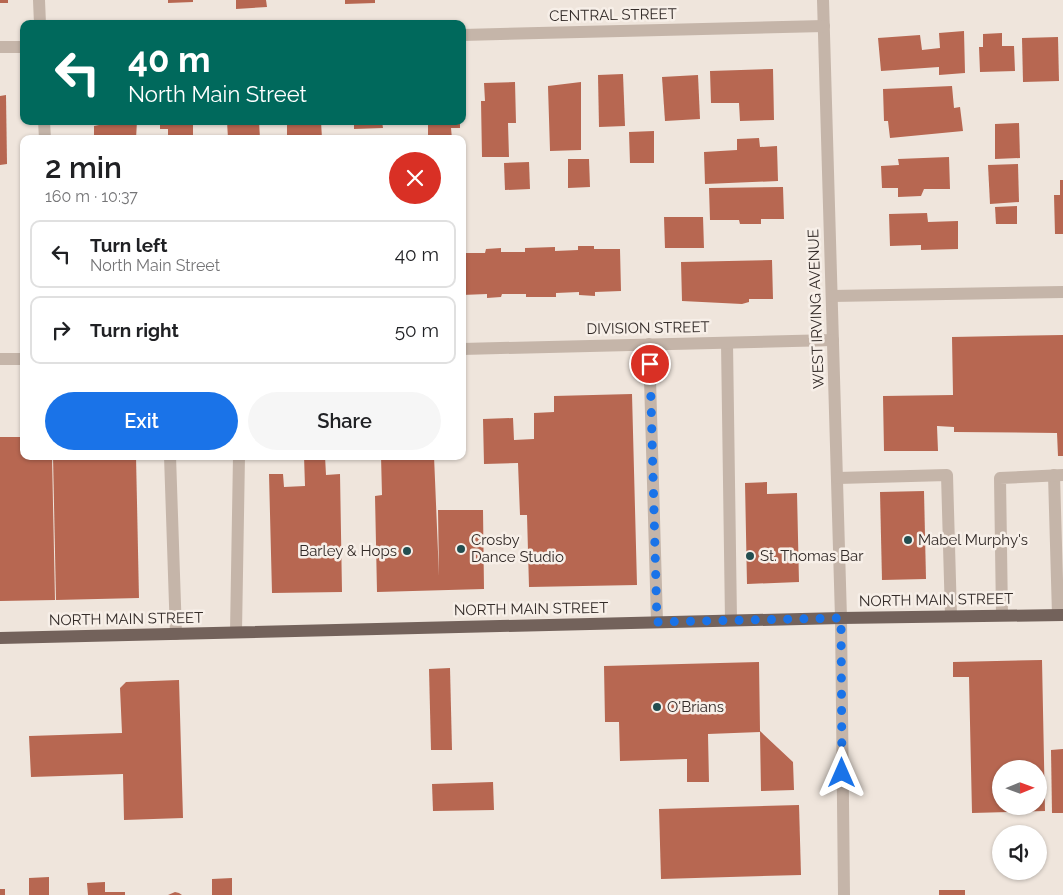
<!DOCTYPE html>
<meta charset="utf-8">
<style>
:root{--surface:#fff;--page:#f6f6f6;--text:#202124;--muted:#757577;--line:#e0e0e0;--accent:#1a73e8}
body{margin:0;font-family:Raleway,sans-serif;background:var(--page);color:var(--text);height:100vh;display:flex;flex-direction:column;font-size:19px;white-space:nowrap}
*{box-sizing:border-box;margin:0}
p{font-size:16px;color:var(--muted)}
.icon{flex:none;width:28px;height:28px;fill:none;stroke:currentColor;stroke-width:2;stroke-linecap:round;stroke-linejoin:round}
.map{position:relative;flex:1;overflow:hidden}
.panel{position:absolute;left:20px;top:135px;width:446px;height:325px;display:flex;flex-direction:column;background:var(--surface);border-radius:10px;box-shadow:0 1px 4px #0004}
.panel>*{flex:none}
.banner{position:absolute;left:20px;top:20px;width:446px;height:105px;border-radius:10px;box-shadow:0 1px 4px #0004;background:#00695c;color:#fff;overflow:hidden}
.needle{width:32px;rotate:89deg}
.buttons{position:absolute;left:992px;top:760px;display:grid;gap:10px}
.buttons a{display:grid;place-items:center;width:55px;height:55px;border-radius:50%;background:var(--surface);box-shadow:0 1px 4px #0004;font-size:25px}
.pin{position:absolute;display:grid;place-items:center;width:42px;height:42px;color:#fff;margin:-21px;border:2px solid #fff;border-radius:50%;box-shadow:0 1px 5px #0007}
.me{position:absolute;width:55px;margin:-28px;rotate:0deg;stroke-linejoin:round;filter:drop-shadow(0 0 4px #0008)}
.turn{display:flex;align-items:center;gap:18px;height:105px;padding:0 25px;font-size:22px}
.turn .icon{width:65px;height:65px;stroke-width:2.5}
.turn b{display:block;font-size:35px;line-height:42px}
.round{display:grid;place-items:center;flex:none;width:52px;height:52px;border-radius:26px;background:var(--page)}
.overview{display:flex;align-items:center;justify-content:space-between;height:85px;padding:0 25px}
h1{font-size:30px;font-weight:600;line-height:38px}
.action{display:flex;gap:10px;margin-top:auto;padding:10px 25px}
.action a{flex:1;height:58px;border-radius:30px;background:var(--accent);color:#fff;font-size:20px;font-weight:600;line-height:58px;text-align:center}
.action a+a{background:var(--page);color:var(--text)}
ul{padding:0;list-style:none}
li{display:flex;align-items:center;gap:15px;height:68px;margin:0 10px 8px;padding:0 15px;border:2px solid var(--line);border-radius:10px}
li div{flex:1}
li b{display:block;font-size:19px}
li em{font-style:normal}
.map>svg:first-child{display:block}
.building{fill:#b76751;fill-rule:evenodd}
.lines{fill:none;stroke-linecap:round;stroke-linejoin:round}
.minor{stroke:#c5b5a9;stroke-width:12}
.major{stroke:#73625b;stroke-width:12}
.route{stroke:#1a73e8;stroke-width:9;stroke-dasharray:0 16.2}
.poi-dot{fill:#234e50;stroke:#f7efe8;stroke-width:2}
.labels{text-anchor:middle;stroke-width:5;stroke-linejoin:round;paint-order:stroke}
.street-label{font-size:15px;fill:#332b28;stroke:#f7efe8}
.poi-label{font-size:15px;fill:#332b28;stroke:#f7efe8;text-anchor:start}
</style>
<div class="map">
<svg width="1063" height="895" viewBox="0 0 1063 895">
<rect width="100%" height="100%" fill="#efe5dc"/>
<g class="building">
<rect x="0" y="0" width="8" height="3"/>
<polygon points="168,0 193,0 193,2 168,3"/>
<polygon points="236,0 266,0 267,7 236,9"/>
<polygon points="345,0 375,0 375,3 345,4"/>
<polygon points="964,31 965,73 939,75 939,67 881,71 878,38 920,35 922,50 940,48 939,33"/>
<polygon points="1002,33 1002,46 1014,46 1015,71 980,72 979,47 983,47 983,34"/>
<polygon points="1058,37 1059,81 1023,82 1022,38"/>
<polygon points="773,69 774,120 740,121 739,103 711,103 710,71"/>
<polygon points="623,74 625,126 599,127 598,75"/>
<polygon points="698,75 700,119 665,121 662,77"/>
<polygon points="515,82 516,123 508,123 509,157 482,157 481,101 485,101 484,83"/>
<polygon points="581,82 581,150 550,151 548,86"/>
<polygon points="952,86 954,108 960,107 963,131 890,138 888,121 884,121 883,89"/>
<polygon points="6,95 7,164 0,165 0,96"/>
<polygon points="99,121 137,121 136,139 94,139 94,126 99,125"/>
<polygon points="160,121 193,121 193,139 168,139 168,129 160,129"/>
<polygon points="227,121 259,121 260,139 228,139"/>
<polygon points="287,121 321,121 322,139 287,139"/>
<polygon points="354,121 382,121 383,128 354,129"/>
<polygon points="428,121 460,121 460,128 451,128 452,139 428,139"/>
<polygon points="1019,123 1020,158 995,159 995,124"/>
<polygon points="654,131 654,163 630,163 629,132"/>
<polygon points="759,138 760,147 777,146 778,181 705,184 704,152 737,150 737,139"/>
<polygon points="949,157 950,189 924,189 921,196 898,197 898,188 882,188 881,166 899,165 898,159"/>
<polygon points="568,159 589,159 590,187 568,188"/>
<polygon points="529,162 530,189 505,190 504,163"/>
<polygon points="1018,164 1019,202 990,204 988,165"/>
<polygon points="1060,180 1063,180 1063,234 1055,234 1054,195 1060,195"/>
<polygon points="783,187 784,219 761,219 761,224 740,224 739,220 710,220 709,188"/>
<polygon points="1017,206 1017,224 996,224 995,207"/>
<polygon points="927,213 928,222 958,221 958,249 921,250 921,245 890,246 889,214"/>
<polygon points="664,217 703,217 704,248 665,248"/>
<polygon points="578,246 594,246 594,249 620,249 621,291 595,292 595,296 579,295 579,292 556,293 556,297 526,297 526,294 502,294 501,297 487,298 487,294 462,295 462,253 485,253 486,249 501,248 501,252 525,252 525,248 555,247 555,251 578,250"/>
<polygon points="772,260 773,299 749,299 749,302 742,304 682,301 681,262"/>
<polygon points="1063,335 1063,456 1058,456 1057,433 954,432 954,427 937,426 938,451 884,451 883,396 953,395 952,337"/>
<polygon points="632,394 637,585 529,587 527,515 520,515 518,463 484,464 483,419 513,418 514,440 534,439 534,413 554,412 554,396"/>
<polygon points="0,437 24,437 24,456 52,456 55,600 0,601"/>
<polygon points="53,456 136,456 139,598 56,600"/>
<polygon points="304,456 325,456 326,475 340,474 342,592 272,593 269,474 283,474 284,487 305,486"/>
<polygon points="381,456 434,456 439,576 438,510 483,510 484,589 377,592 375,496 382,495"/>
<polygon points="767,482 767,494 797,493 799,582 747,584 745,483"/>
<polygon points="924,491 926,579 882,580 880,492"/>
<path d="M1042,660L1045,811L972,813L969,677H953V662ZM1001,769H1039V806H1001Z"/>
<polygon points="759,662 760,731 793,762 794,790 761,791 760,732 708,734 709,782 687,782 687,759 620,761 619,722 605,722 604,666"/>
<polygon points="450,668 452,750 431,750 429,669"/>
<polygon points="179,680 183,818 124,820 123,774 31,777 29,736 122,733 120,688 126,682"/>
<polygon points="1063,749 1063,813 1052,813 1051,750"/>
<polygon points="493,782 494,810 433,811 432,784"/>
<polygon points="799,805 801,875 661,879 659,809"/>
<polygon points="49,877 49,895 29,895 29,878"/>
<polygon points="232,878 232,895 212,895 212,879"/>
<polygon points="105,882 105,892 125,892 125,895 88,895 87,883"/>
<rect x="0" y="889" width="5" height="6"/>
<rect x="939" y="890" width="26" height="5"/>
<polygon points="175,892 179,893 182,895 168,895"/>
</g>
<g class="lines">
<g class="minor">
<polyline points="39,0 40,24"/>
<polyline points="823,0 841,618 844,895"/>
<polyline points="462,35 824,26"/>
<polyline points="0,47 24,47"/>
<polyline points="44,121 45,139"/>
<polyline points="832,296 1063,292"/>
<polyline points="727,343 731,620"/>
<polyline points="649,344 657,622"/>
<polyline points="462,349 833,340"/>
<polyline points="0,359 24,359"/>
<polyline points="170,456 176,634"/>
<polyline points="1054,475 1058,615"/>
<polyline points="838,478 947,475 951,616"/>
<polyline points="1002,615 1000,478 1063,475"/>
<polyline points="236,632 239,456"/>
</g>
<polyline class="major" points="0,638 841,618 1063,615"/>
</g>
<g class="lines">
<polyline class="route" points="650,364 657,622 841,618 842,773"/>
</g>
<g class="poi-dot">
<circle cx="908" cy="540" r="5"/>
<circle cx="461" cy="549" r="5"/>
<circle cx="407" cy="551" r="5"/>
<circle cx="750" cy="556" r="5"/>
<circle cx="657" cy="707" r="5"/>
</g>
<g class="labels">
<g class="street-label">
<text transform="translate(613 15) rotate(-1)" y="5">CENTRAL STREET</text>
<text transform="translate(816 309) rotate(-92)" y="5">WEST IRVING AVENUE</text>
<text transform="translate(648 328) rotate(-1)" y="5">DIVISION STREET</text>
<text transform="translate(936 600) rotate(-1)" y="5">NORTH MAIN STREET</text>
<text transform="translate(531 609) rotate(-1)" y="5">NORTH MAIN STREET</text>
<text transform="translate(126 619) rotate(-1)" y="5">NORTH MAIN STREET</text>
</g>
<g class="poi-label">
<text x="471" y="545">Crosby<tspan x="471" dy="17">Dance Studio</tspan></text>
<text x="918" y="545">Mabel Murphy's</text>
<text x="397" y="556" text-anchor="end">Barley &amp; Hops</text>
<text x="760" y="561">St. Thomas Bar</text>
<text x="667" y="712">O'Brians</text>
</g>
</g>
</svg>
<div class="buttons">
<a><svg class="needle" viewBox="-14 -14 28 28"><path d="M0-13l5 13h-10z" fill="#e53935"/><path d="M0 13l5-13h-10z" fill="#757577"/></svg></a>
<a><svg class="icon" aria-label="sound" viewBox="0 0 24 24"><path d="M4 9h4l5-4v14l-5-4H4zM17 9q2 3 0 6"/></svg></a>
</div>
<div class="pin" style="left:650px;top:364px;background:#d93025"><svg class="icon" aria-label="arrive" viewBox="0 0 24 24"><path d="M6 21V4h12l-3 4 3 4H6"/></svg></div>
<svg class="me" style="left:842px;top:773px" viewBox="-20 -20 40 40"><path d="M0-17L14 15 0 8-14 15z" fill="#1a73e8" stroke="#fff" stroke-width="4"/></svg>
<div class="banner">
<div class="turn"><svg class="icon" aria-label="left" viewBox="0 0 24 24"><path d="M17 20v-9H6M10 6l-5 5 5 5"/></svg><div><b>40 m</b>North Main Street</div></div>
</div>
<section class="panel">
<div class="overview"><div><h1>2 min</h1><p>160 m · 10:37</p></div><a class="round" style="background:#d93025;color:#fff"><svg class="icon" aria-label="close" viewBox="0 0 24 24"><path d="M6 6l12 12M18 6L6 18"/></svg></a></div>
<ul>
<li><svg class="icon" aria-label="left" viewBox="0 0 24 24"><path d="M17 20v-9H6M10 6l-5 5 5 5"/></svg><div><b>Turn left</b><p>North Main Street</p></div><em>40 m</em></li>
<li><svg class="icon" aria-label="right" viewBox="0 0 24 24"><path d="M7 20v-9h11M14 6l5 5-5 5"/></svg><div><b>Turn right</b></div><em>50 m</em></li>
</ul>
<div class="action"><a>Exit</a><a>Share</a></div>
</section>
</div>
